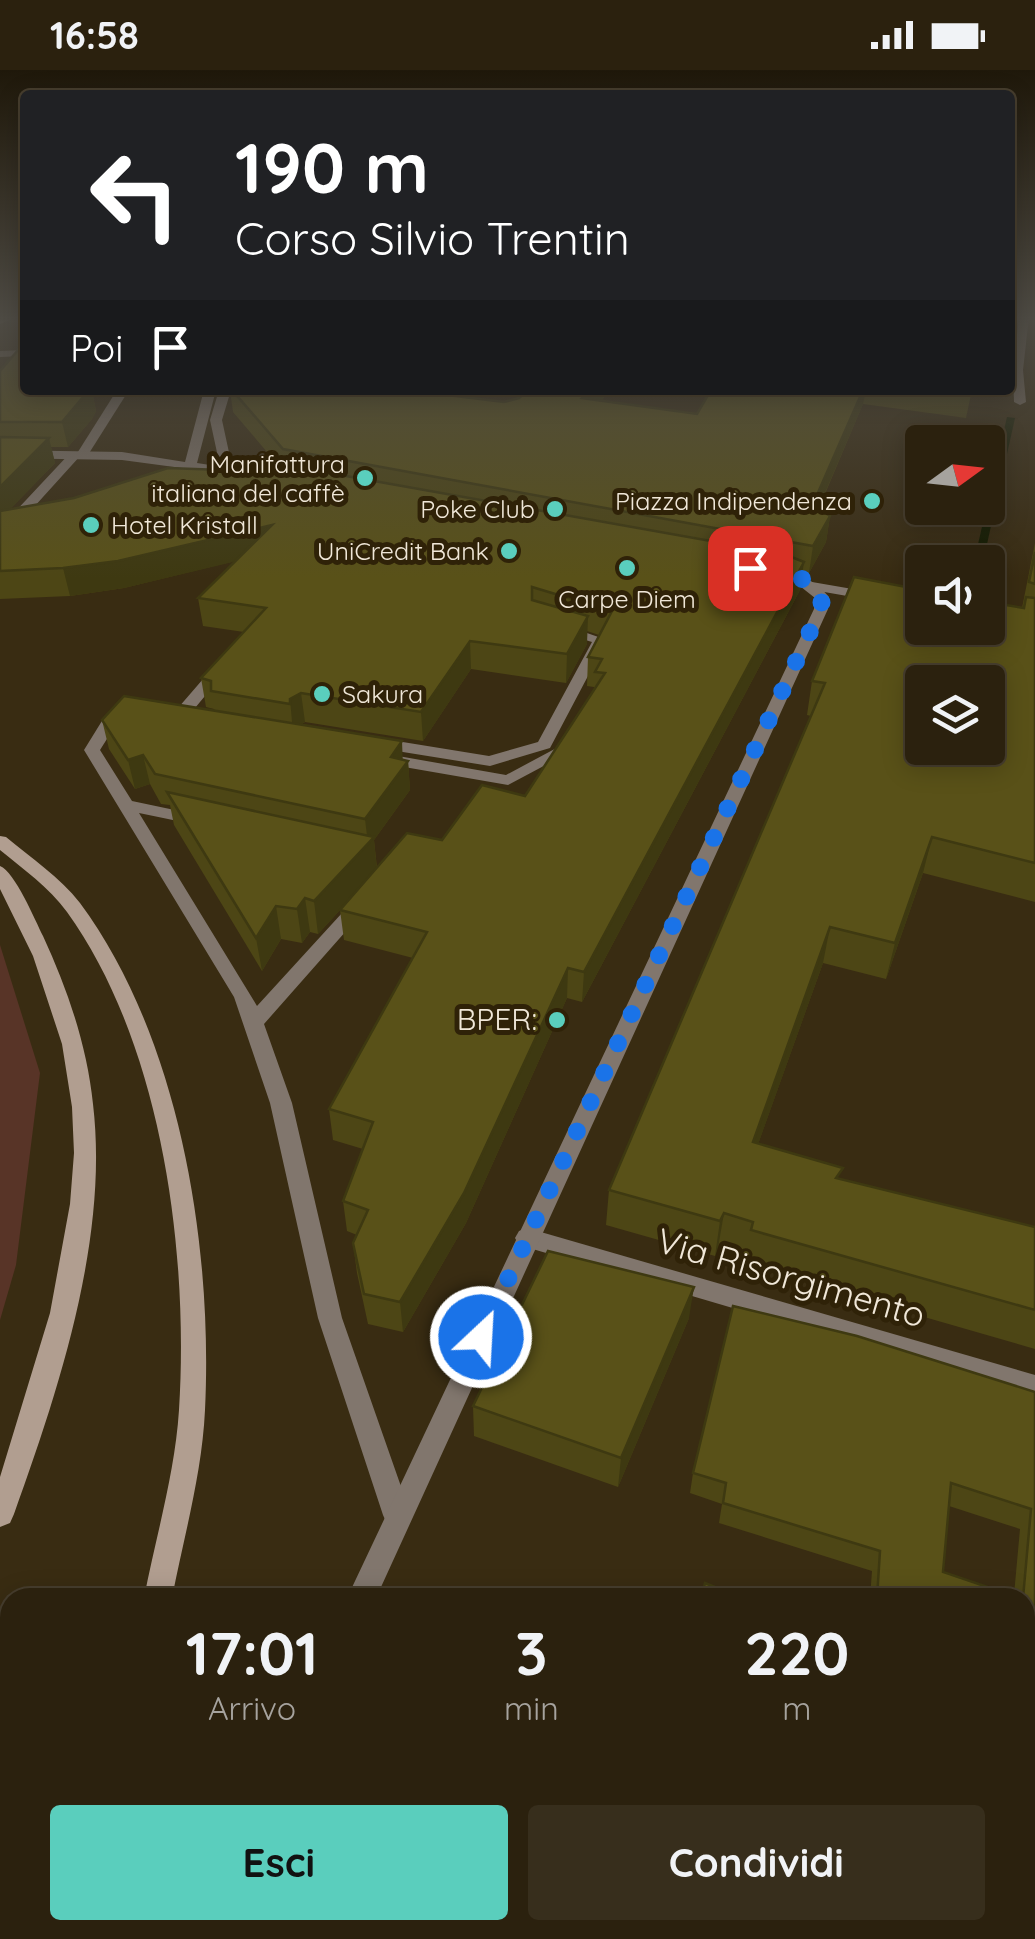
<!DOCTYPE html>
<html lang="it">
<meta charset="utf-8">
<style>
:root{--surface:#2b210e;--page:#372e1c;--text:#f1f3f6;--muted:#a6a39e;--line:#473e2e;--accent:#5acebd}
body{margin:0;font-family:Quicksand,sans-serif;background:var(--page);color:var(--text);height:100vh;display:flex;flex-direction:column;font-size:38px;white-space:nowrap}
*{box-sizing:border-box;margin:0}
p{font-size:32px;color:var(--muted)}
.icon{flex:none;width:55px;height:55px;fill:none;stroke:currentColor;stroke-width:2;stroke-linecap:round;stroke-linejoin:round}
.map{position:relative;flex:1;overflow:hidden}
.drawer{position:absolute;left:0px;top:1518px;width:1035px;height:352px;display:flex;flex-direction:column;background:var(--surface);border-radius:30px 30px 0 0;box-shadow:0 5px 25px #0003,0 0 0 2px var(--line)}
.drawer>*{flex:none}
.banner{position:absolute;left:20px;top:20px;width:995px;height:305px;border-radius:10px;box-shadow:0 5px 25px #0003,0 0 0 2px var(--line);background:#202124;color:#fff;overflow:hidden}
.needle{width:65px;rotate:75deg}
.tools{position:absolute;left:905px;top:355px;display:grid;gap:20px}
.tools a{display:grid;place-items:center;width:100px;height:100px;border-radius:10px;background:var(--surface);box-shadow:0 5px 25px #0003,0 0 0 2px var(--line);font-size:50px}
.pin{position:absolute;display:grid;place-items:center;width:85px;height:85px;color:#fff;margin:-42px;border-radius:20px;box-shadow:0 5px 15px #0006}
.me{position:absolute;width:110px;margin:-55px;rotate:25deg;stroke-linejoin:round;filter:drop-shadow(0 0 8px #0008)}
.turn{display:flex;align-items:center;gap:35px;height:210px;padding:0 50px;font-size:45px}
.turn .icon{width:130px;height:130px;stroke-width:2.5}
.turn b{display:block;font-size:70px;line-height:85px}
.then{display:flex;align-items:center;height:95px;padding:0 50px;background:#0003;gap:20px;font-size:38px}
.eta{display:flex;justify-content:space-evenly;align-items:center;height:170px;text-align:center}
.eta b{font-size:60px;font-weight:800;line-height:70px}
.action{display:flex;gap:20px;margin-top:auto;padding:20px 50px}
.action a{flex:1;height:115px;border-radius:10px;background:var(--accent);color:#111;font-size:40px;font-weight:800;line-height:115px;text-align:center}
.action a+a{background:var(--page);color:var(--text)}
.status{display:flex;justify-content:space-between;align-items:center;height:70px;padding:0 50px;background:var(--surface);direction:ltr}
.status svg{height:28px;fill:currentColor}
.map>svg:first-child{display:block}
.green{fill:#583427}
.water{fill:#141c00}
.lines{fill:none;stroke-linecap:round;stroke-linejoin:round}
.service{fill:#81766d;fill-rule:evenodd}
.pedestrian{fill:#81766d;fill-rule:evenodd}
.minor{fill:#81766d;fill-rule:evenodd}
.tertiary{fill:#81766d;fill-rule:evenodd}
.secondary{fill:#b19e90;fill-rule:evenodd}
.wall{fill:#4d4615;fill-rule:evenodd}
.shaded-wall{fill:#3e3911}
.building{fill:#595118;stroke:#3e3911;stroke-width:2.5;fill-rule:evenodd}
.route{stroke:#1a73e8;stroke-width:18;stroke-dasharray:0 32.4}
.poi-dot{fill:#5acebd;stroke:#2f2208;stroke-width:4}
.labels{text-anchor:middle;stroke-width:10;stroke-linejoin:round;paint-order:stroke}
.far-poi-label{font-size:25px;fill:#f0e7d8;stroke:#2f2208;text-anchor:end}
.poi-label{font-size:30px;fill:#f0e7d8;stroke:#2f2208;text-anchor:end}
.near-street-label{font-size:35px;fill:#f0e7d8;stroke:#2f2208}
</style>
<div class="status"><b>16:58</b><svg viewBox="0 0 49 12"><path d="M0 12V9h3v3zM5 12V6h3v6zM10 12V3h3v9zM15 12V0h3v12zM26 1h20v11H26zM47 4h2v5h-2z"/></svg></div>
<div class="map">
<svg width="1035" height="1869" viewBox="0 0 1035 1869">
<rect width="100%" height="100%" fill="#392c12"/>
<polygon class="green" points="0,875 40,1003 16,1195 0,1250"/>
<polygon class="water" points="1007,347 1015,348 983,492 974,492"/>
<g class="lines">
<g class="service">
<polygon points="25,280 25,286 0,287 0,281"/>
<polygon points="219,320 231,320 222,350 233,401 227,405 221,401 210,350"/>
<polygon points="71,382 81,385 24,448 29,453 28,456 18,456 11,448 12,445"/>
<polygon points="564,555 607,570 550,678 490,696 378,678 370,673 378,668 489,686 538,672 592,572 559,562 557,559"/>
<polygon points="221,592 229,597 195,638 208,641 208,647 178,644 178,638 216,594"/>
<polygon points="126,641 134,646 117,653 100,680 132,731 203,746 206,750 197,755 139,743 257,936 353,831 367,831 369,835 264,954 292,1033 342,1248 411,1445 407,1454 397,1458 387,1454 383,1445 318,1248 270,1033 234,927 84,680 105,646"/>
<polygon points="564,674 572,679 570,682 508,715 381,693 373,688 381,683 506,705"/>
</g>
<polygon class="pedestrian" points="812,512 922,531 922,539 807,519 805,516"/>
<g class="minor">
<polygon points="1019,247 1029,247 1023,300 1026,332 1020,335 1014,332 1013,300"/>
<polygon points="117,320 129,320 86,388 78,388 76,385"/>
<polygon points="527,1158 1035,1305 1035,1327 519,1175 515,1168 519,1161"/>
</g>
<g class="tertiary">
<polygon points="204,320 216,320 197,393 249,401 249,407 122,390 0,388 0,380 122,382 185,392"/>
<path d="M775,498C797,503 814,509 829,527L828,539L376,1528H347L814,539L815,528L796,513L770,505L768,502Z"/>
<polygon points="194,1860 229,1860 225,1869 190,1869"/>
</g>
<g class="secondary">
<polygon points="16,247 0,254 0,248"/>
<path d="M0,766L6,767C31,788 60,807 80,833C180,968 213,1176 205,1340C202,1404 184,1466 172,1528H144C156,1466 175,1403 179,1340C189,1181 162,974 67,842C49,817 23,799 0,780Z"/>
<path d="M0,796C15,802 35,850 43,866C68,920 87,976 93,1034C109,1168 59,1319 14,1444L10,1453L0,1457V1407L50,1243L70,1134L74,1083L72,1037L62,974L33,886L0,819Z"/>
<polygon points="28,1860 62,1860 59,1869 25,1869"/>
</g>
</g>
<g class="wall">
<path d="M0,301L25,320H97L93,326L96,341L92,349L68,377H51L55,393L10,439L284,402L233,342L230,320H431L430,323L504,332L610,320L601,331L697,344L711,320H972L966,348L863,334L819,438L830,446L826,472L809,503L803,502L800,520L582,932L567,928L466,1153L403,1262L368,1254L357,1203L353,1173L357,1165L347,1161L343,1131L363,1079L333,1070L329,1039L413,888L344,870L340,840L318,864L310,862L302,873L281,869L262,901L174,755L170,735L161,734L150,714L135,719L109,679L102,650L215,641L214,639L206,637L201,608L244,562L203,556L198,528L235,491L124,518L70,526L0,529ZM587,561L599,565L588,587L587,616L594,617V621L525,726L442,770L377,798L374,770L410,720L408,691L300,655L305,652L423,671L471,599L566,613L587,574Z"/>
<polygon points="1035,473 1035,832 923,803 886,909 823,893 758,1074 840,1109 1035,1157 1035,1279 744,1195 746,1187 718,1178 715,1186 606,1155 609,1120 811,646 807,645 812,611 1022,538"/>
<polygon points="689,1248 618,1417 474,1366 473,1336"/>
<path d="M1035,1322V1618L1025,1615V1528H870L872,1501L719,1453L722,1434L690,1423L693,1403ZM949,1436L1020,1459L1014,1525L943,1502Z"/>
<polygon points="853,1860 938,1860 938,1869 871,1869 853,1865"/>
<polygon points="992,1860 1025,1860 1035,1869 991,1869"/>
</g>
<g class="shaded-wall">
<polygon points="79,320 97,320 93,326 96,341 92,349 68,377 62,352"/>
<polygon points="590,320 610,320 582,353 582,328"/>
<polygon points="863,320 866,320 863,334 809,460 813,434"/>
<polygon points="49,368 55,393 0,450 0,417"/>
<polygon points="830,446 826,472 809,503 813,476"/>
<polygon points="272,455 275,482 124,518 70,526 63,498"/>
<polygon points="804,492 800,520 582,932 584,902"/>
<polygon points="588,546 587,574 566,613 567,584"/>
<polygon points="470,571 471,599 423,671 421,642"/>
<polygon points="301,623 305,652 294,658 293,663 290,629"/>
<polygon points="402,671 403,697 408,691 410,720 374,770 377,800 318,864 314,831 368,774 365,749 391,687"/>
<polygon points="143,685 150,714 135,719 128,690"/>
<polygon points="932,767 923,803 886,909 895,873"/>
<polygon points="305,828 310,862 302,873 297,839"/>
<polygon points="276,836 281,869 262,901 256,868"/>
<polygon points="830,857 823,893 746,1108 753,1072"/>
<polygon points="568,898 567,928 466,1153 403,1262 400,1232"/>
<polygon points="724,1143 718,1178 715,1186 720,1151"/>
<polygon points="694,1217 689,1248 618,1417 621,1388"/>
</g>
<g class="building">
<polygon points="25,272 25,320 89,320 62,352 0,352 0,301"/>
<polygon points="232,320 422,320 422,322 504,332 519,328 528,320 590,320 582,328 697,344 711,320 863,320 813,434 830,446 813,476 283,379"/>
<polygon points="942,320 972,320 972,324"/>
<polygon points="0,367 49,368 0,417"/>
<polygon points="168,398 306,403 301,398 784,484 804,492 584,902 568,898 464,1123 400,1232 364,1224 353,1173 368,1140 343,1131 373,1052 329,1039 427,862 340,840 407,763 442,770 482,715 525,726 605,603 595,602 602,589 588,587 612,541 532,517 532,530 588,546 567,584 470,571 421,642 301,623 290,629 290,634 211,621 211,611 201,608 266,538 198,528 272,455 118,491 63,498 0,501 0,441 74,428"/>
<polygon points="1035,482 1035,514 1029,512"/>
<path d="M854,507L922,520V558H988V532L1024,538L1026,527L1035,528V793L932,767L895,873L830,857L753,1072L843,1098L836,1108L1035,1157V1240L751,1160L753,1152L724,1143L720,1151L609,1120L825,613L812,611ZM922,612H988V678H922Z"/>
<polygon points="124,626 402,671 391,687 408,691 365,749 155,704 143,685 128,690 102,650"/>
<polygon points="167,722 374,767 314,831 305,828 297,839 276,836 256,868"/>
<polygon points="548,1181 694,1217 621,1388 473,1336"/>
<polygon points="733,1236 857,1266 1035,1322 1035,1596 1025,1592 1025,1528 1023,1528 1031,1439 951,1413 943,1502 1020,1528 877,1528 880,1481 723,1433 726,1413 693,1403"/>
<polygon points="705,1513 742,1528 701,1528"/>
<polygon points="610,1521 629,1528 608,1528"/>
<polygon points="1025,1822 1035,1826 1035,1869 1001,1869 1002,1860 1025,1860"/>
<polygon points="900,1860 938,1860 938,1869 936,1869"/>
</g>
<linearGradient id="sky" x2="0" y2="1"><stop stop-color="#1f180a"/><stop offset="0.49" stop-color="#4e4b44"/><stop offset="1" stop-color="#4e4b44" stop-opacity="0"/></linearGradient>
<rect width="1035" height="508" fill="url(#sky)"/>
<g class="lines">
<polyline class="route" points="481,1267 821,538 822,527 801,508 750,498"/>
</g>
<g class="poi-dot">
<circle cx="365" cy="408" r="10"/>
<circle cx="872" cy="431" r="10"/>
<circle cx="555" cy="439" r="10"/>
<circle cx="91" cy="455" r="10"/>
<circle cx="509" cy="481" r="10"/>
<circle cx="627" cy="498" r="10"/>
<circle cx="322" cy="624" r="10"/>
<circle cx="557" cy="950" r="10"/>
</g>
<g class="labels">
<g class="far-poi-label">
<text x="345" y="403">Manifattura<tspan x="345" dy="29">italiana del caffè</tspan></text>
<text x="852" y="440">Piazza Indipendenza</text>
<text x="535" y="448">Poke Club</text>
<text x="111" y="464" text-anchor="start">Hotel Kristall</text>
<text x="489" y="490">UniCredit Bank</text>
<text x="627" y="538" text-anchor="middle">Carpe Diem</text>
<text x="342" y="633" text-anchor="start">Sakura</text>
</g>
<g class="poi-label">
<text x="537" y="960">BPER:</text>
</g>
<g class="near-street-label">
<text transform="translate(791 1208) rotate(16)" y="12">Via Risorgimento</text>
</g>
</g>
</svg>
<div class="tools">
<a><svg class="needle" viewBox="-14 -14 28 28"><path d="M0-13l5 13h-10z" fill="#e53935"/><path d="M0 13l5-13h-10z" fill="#a6a39e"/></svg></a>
<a><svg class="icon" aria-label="sound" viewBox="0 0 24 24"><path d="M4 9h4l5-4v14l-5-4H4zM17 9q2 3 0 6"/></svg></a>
<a><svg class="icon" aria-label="layers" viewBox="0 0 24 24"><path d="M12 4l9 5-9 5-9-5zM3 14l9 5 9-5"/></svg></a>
</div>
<div class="pin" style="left:750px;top:498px;background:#d93025"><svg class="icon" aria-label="arrive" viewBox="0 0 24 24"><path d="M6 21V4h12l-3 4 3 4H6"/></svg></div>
<svg class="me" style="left:481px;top:1267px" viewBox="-20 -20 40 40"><circle r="17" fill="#1a73e8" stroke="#fff" stroke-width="3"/><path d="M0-11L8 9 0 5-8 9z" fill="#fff"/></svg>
<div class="banner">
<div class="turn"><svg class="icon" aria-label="left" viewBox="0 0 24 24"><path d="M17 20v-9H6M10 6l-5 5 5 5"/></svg><div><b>190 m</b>Corso Silvio Trentin</div></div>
<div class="then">Poi<svg class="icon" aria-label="arrive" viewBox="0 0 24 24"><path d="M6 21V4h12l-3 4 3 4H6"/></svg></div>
</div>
<section class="drawer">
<div class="eta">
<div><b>17:01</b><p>Arrivo</p></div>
<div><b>3</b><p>min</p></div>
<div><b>220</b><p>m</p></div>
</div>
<div class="action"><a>Esci</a><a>Condividi</a></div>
</section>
</div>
